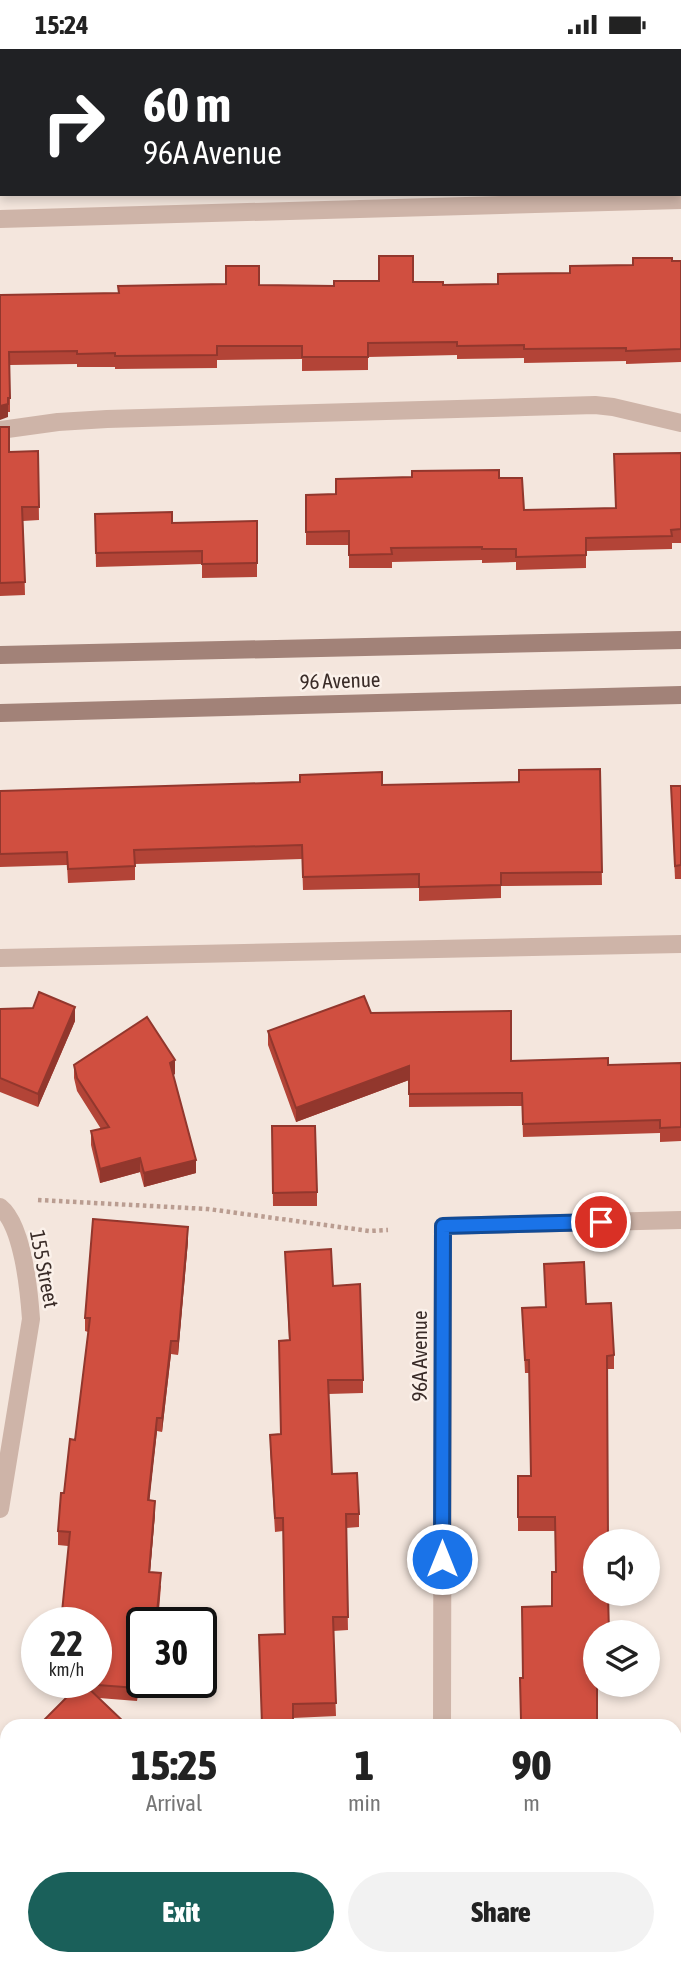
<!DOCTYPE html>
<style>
:root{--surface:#fff;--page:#f2f2f2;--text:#222;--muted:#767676;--accent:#1a605a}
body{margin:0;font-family:"Asap Condensed",sans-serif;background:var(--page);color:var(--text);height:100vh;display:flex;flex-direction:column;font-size:26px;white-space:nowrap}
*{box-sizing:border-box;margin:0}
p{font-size:23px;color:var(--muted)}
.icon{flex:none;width:38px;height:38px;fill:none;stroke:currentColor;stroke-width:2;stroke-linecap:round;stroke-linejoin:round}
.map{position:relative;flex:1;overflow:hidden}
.drawer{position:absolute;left:0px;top:1670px;width:682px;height:247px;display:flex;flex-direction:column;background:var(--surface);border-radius:21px 21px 0 0;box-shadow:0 4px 10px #0003}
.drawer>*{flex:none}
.hud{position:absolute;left:0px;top:0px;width:682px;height:147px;box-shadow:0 4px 10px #0003;background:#202124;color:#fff;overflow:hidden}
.tools{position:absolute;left:583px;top:1480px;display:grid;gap:14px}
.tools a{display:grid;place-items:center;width:77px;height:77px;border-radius:50%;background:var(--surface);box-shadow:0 4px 10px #0003;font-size:35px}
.speed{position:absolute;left:21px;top:1558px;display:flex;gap:14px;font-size:35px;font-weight:700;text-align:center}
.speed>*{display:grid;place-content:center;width:91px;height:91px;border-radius:50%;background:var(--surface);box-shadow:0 4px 10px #0003;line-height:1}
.speed small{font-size:18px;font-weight:400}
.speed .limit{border:4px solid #111;border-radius:10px;background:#fff;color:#111}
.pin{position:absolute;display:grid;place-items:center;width:60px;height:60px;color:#fff;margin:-30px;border:4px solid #fff;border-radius:50%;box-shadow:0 2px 7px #0007}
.me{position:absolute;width:77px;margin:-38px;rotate:0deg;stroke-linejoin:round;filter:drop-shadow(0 0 5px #0008)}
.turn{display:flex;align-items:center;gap:24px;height:147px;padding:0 28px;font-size:32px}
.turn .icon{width:91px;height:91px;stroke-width:2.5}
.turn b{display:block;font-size:49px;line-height:60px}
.eta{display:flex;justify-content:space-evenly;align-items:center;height:119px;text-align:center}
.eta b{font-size:42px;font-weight:800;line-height:49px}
.button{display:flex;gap:14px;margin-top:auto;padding:14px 28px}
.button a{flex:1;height:80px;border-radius:42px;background:var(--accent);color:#fff;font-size:28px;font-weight:800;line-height:80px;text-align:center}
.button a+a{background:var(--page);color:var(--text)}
.status{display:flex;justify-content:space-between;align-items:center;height:49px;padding:0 35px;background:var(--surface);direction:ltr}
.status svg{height:19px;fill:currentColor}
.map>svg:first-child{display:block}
.park{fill:url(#park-dots)}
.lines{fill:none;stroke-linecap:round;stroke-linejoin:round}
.path{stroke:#ba9d91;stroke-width:4.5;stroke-dasharray:3.5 3.5;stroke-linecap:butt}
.service{stroke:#ceb4a8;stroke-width:18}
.minor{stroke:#ceb4a8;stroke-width:18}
.secondary{stroke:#a28278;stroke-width:18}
.wall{fill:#b34437}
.shaded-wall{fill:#92372d}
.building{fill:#d04f40;stroke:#92372d;stroke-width:2}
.route-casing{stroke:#114b97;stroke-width:18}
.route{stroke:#1a73e8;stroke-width:12}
.labels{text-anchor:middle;stroke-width:5;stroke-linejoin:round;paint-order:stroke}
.street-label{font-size:21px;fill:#3a2c28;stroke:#fbf1ea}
</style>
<div class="status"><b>15:24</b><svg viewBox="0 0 49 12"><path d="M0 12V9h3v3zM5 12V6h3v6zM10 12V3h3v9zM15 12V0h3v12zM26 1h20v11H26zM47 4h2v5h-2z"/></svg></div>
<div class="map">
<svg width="681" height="1916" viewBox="0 0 681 1916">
<defs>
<pattern id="park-dots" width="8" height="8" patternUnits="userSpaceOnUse" patternTransform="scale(1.75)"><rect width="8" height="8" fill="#bdc59b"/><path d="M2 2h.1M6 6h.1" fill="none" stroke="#a3a986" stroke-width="1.8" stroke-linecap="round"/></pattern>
</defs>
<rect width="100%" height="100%" fill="#f4e6dd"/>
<g class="park">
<polygon points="39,1909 166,1909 171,1916 23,1916"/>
<polygon points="329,1909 370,1909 369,1916 326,1916"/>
</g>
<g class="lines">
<g class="path">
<polyline points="38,1151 208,1160 369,1182 388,1181"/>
<polyline points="349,1916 351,1909"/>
</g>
<g class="service">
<polyline points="0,381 58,373 107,370 595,356 613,358 681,374"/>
<polyline points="0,909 681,895"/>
</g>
<g class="minor">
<polyline points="0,170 681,151"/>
<path d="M0,1158C23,1176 29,1242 31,1270L0,1460"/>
<polyline points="442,1676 443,1177 681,1171"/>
</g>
<g class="secondary">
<polyline points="0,606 681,591"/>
<polyline points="0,664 681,646"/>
</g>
</g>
<g class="wall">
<polygon points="0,0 2,2 2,99 0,99"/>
<polygon points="672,212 681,212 681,313 626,315 626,312 524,314 524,309 457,310 457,306 368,308 368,321 302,322 302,310 217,311 217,319 115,320 115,318 77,318 77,315 10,316 10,363 8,363 8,368 0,246 119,244 259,236 334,237 413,233 443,236 498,235 570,224"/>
<polygon points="0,378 9,403 38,402 39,471 23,472 25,546 0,547"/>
<polygon points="681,404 681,494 672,494 672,500 586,502 586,519 516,521 516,513 482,514 482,511 392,513 392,519 349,519 349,496 306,496 306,446 336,445 499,429 524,461 616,459"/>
<polygon points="95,465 172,474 257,472 257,528 202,529 202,515 96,518"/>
<polygon points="600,720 602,836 501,837 501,849 419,852 419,839 303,841 302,810 135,815 135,831 68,834 67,816 0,818 0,742 382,736 519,733"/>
<polygon points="671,737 681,737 681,830 675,830"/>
<polygon points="0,960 75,972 38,1058 0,1043"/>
<polygon points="371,964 511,1012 608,1016 681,1014 681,1092 660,1093 660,1084 523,1088 522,1057 409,1058 409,1031 296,1073 268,996 268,982"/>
<polygon points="74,1016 175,1025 173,1026 196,1124 144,1138 140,1123 100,1134 91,1096 91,1082 101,1080 77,1042 74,1029"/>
<polygon points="272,1077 317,1143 317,1157 273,1157"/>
<polygon points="188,1192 178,1306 171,1305 162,1383 157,1382 149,1451 155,1465 150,1523 161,1537 158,1573 142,1573 142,1592 137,1652 99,1649 127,1676 41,1676 41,1674 81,1633 79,1633 96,1633 68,1497 58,1496 58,1482 64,1444 75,1391 88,1283 85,1282 85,1269"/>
<polygon points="285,1203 333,1237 363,1331 363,1344 328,1345 332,1425 359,1465 359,1478 346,1479 348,1581 333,1582 336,1667 293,1669 284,1585 283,1482 275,1483 270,1399 270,1386 281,1385 289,1291"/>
<polygon points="544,1215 586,1255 614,1306 614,1320 607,1320 595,1584 597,1676 521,1676 520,1629 523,1629 552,1557 556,1523 555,1482 518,1482 518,1427 531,1427 529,1324 525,1324 522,1259 546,1258"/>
<polygon points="7,1759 7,1857 0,1858 0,1760"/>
<polygon points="552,1909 586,1909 583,1916 570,1916"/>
</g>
<g class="shaded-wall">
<polygon points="8,355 8,368 0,371 0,357"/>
<polygon points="75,958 75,972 38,1058 38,1045"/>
<polygon points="175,1011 175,1025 170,1028 170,1014"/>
<polygon points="409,1017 409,1031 296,1073 296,1059"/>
<polygon points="140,1109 140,1123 100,1134 100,1120"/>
<polygon points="196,1111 196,1124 144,1138 144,1124"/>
<polygon points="188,1178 188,1192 178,1306 178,1292"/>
<polygon points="171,1292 171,1305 162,1383 162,1369"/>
<polygon points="157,1369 157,1382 148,1465 148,1451"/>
<polygon points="155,1452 155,1465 149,1536 149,1523"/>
<polygon points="161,1524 158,1573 156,1573"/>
<polygon points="142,1579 142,1592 137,1652 137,1639"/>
<polygon points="582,1909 586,1909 583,1916 582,1916"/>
</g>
<g class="building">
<polygon points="0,0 34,0 35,2 2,2 2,85 0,85"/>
<polygon points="101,0 413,0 413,2 459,0 681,0 681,71 681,2 60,2"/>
<polygon points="379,207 413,207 413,233 443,233 443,236 498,235 498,225 570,224 570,217 633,216 633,209 672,209 672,212 681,212 681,300 626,302 626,299 524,300 524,296 457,297 457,293 368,294 368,308 302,308 302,297 217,297 217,306 115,307 115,304 77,305 77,302 9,303 10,349 8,349 8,355 0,357 0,246 119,244 118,237 226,235 226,217 259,217 259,236 334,237 334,232 379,232"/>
<polygon points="0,378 9,378 9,403 38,402 39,458 22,458 25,533 0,534"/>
<polygon points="681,404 681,480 671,481 672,487 586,489 586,506 516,508 516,500 482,500 482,498 391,499 392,505 349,506 349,482 306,483 306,446 336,445 336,430 412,428 412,422 499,421 499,429 522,429 524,461 616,459 614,405"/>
<polygon points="172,463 172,474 257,472 257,514 202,515 202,502 96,504 95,465"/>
<polygon points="600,720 602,823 501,824 501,836 419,838 419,825 303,828 302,796 134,801 135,817 68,820 67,803 0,805 0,742 300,733 300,726 382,723 382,736 519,733 519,721"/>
<polygon points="671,737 681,737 681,816 675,817"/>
<polygon points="39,943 75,958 38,1045 0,1029 0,960 33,959"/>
<polygon points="364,947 371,964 511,962 511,1012 608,1009 608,1016 681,1014 681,1078 660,1079 660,1071 523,1075 522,1044 409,1045 409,1017 296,1059 268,982"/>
<polygon points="147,968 175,1011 170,1014 196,1111 144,1124 140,1109 100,1120 91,1082 109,1078 77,1029 74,1016"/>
<polygon points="272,1077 315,1077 317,1143 273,1144"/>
<polygon points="93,1170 188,1178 178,1292 171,1292 162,1369 157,1369 148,1451 155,1452 149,1523 161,1524 156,1573 142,1573 137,1639 84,1635 127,1676 44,1676 41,1674 82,1633 96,1633 96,1573 61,1573 70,1483 58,1482 61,1444 64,1444 70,1390 75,1391 90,1269 85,1269"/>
<polygon points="331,1200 333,1237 360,1235 363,1331 328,1331 332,1425 357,1424 359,1465 346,1465 348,1568 333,1568 336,1654 293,1655 293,1676 262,1676 259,1586 285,1585 283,1469 275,1469 270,1386 281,1385 279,1292 290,1291 285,1203"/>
<polygon points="584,1213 586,1255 611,1254 614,1306 607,1307 608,1493 595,1493 595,1545 608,1545 609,1584 595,1584 595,1636 597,1636 597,1676 549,1676 549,1671 521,1671 520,1629 523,1629 522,1558 552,1557 552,1523 556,1523 555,1468 518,1468 518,1427 531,1427 529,1311 525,1311 522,1259 546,1258 544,1215"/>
<polygon points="7,1759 7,1843 0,1844 0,1760"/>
<polygon points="234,1909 324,1909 327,1911 323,1916 229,1916"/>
<polygon points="484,1909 519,1909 524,1916 474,1916"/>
</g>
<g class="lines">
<defs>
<polyline id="route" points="442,1510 443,1177 601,1173"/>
</defs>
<use href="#route" class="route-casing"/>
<use href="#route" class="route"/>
</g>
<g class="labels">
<g class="street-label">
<text transform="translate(340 632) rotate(-2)" y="7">96 Avenue</text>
<text transform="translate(44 1220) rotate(79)" y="7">155 Street</text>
<text transform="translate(420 1307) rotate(-90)" y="7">96A Avenue</text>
</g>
</g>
</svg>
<div class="tools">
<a><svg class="icon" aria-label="sound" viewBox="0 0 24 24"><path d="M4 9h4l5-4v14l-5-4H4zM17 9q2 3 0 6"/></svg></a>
<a><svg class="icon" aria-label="layers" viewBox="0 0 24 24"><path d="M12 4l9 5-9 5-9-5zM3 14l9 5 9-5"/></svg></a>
</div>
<div class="speed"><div>22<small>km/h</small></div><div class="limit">30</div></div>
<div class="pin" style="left:601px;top:1173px;background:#d93025"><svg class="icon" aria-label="arrive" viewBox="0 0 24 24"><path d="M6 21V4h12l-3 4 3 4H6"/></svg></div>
<svg class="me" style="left:442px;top:1510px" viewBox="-20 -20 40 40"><circle r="17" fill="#1a73e8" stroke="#fff" stroke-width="3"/><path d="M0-11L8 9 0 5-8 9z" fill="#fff"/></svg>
<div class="hud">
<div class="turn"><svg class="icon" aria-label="right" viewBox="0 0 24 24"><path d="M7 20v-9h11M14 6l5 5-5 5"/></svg><div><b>60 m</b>96A Avenue</div></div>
</div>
<section class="drawer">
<div class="eta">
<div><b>15:25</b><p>Arrival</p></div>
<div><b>1</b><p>min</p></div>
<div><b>90</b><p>m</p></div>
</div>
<div class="button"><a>Exit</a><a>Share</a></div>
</section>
</div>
